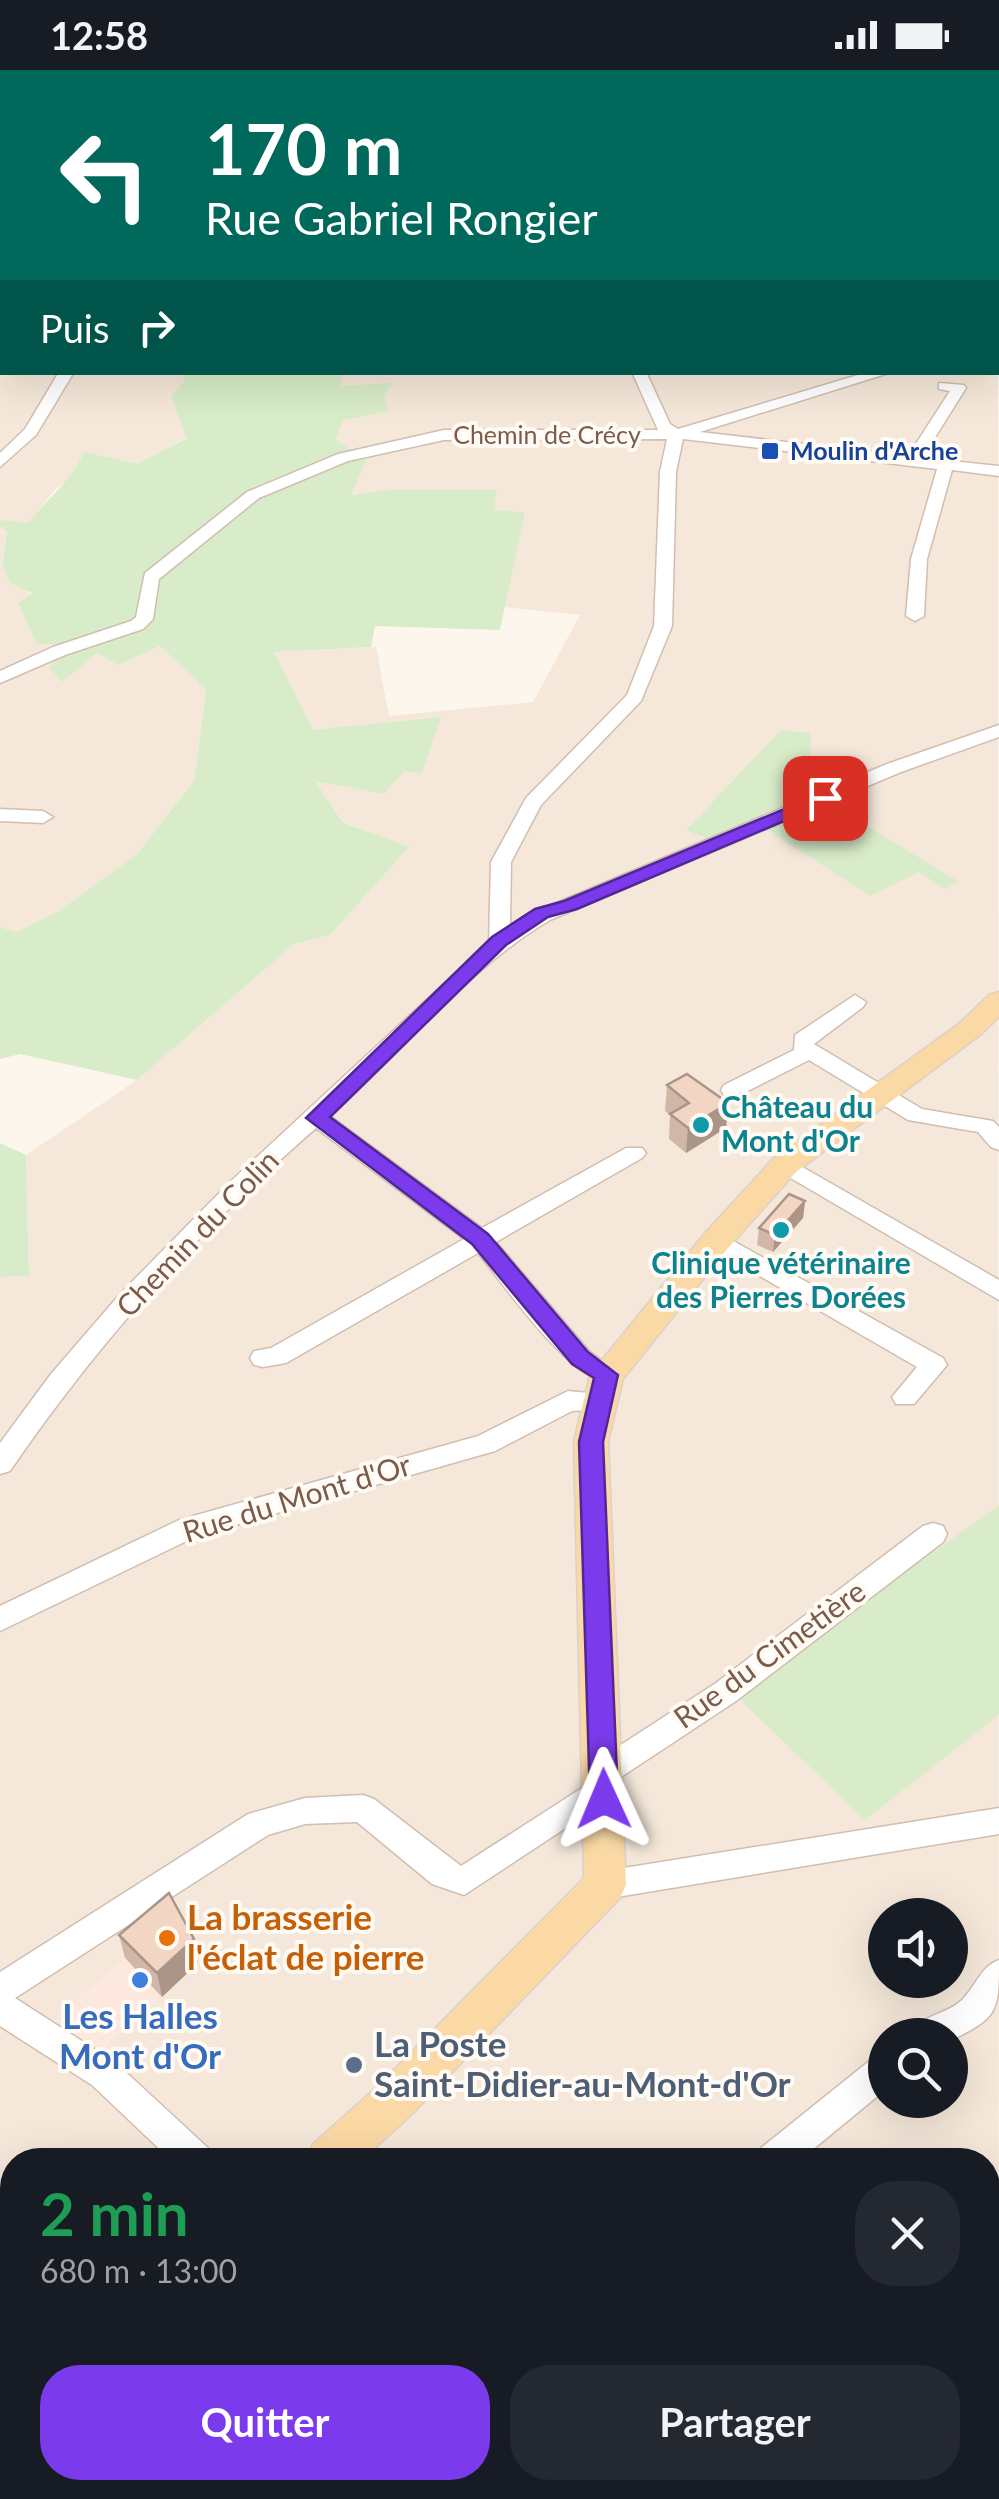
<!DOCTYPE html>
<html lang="fr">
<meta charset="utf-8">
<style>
:root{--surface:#171b24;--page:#242831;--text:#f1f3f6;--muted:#9ea1a6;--accent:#7c3aed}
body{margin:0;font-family:Lato,sans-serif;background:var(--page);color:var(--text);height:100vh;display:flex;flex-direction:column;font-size:38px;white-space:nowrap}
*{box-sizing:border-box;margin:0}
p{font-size:32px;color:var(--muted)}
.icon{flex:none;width:55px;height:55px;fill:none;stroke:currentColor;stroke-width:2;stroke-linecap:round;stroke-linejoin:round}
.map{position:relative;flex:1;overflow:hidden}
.drawer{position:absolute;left:0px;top:2078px;width:1000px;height:352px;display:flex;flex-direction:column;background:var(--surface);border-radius:40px 40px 0 0;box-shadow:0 10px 40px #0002}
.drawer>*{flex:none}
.guide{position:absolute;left:0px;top:0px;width:1000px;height:305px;box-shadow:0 10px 40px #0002;background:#00695c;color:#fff;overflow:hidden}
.fabs{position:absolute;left:868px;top:1828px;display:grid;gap:20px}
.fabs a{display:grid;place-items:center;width:100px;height:100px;border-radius:50%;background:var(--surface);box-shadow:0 10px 40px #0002;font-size:50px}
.pin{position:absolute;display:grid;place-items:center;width:85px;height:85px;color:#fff;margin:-42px;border-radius:20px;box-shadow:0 5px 15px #0006}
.me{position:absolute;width:110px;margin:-55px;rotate:359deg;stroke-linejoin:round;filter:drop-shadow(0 0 8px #0008)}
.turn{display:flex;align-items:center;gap:35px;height:210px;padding:0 40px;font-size:45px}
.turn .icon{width:130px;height:130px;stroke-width:2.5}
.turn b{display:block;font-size:70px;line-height:85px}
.then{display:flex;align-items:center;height:95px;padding:0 40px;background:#0003;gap:20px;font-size:38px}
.round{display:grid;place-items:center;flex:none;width:105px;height:105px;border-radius:40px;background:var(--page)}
.summary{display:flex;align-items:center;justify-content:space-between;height:170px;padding:0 40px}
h1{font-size:60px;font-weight:700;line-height:75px;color:#1e9e55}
.primary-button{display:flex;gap:20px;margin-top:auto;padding:20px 40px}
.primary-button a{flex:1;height:115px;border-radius:40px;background:var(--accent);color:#fff;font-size:40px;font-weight:700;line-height:115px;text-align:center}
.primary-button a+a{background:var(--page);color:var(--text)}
.status{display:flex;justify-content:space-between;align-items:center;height:70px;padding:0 50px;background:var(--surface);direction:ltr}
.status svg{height:28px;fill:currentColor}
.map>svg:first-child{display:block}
.residential{fill:#f5e8da;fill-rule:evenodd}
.commercial{fill:#fde8e0}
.green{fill:#d8ecc9}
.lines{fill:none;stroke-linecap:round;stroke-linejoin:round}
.stream{stroke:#a5d3da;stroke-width:2.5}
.minor-casing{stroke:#d1beb0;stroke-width:3}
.major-casing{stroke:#dad1cd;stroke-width:3}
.minor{fill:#fff;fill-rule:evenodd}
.major{fill:#fbd9a5;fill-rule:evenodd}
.wall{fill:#d1b7a8}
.shaded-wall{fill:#aa9588}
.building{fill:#f3d5c3;stroke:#aa9588;stroke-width:2.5}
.route{fill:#7c3aed;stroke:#51269a;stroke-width:2.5}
.transit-dot{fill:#1a4fb4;stroke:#fffaf3;stroke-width:4}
.culture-dot{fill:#0f9aa8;stroke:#fffaf3;stroke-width:4}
.food-dot{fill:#e8710a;stroke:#fffaf3;stroke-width:4}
.shop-dot{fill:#3f7fe0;stroke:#fffaf3;stroke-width:4}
.service-dot{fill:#5c6f8a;stroke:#fffaf3;stroke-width:4}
.labels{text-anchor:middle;stroke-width:8;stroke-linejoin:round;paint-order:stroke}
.far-street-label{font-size:25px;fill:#7a5c4d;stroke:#fffaf3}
.far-transit-label{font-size:25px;font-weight:bold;fill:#164399;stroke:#fffaf3;text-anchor:start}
.culture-label{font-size:30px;font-weight:bold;fill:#0d838f;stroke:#fffaf3;text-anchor:start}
.street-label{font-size:30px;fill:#7a5c4d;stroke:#fffaf3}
.near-food-label{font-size:35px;font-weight:bold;fill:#c56008;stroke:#fffaf3;text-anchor:start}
.near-shop-label{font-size:35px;font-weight:bold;fill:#366cbe;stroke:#fffaf3}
.near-service-label{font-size:35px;font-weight:bold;fill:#4e5e75;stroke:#fffaf3;text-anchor:start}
</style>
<div class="status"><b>12:58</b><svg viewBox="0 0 49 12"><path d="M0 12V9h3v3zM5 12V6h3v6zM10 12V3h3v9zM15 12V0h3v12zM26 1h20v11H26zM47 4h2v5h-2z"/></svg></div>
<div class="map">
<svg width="999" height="2429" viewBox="0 0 999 2429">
<rect width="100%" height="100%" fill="#fdf6ec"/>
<g class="residential">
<polygon points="0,0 761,0 2,2 0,70"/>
<polygon points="0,144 2,302 183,302 184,311 171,326 187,367 137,395 84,382 72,409 56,418 28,454 0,450"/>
<path d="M998,268L999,2429H0V1207L29,1205L26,1085L137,1010L294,874L330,865L408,778L343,751L314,710L384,724L405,701L313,660L274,582L376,577L389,646L533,632L580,545L504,537L524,442L494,440L386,420L350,425L366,389L336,370L342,351L387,341L384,326L392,314L340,316V303L998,302ZM885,1845H950V1910H885ZM885,1965H950V2030H885ZM12,2090H988V2418H12Z"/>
<polygon points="0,457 7,460 2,494 76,574 61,611 97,583 118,595 160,576 206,620 194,711 137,784 59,841 16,862 0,857"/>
</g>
<polygon class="commercial" points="173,1847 198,1893 101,1981 51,1952"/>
<g class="green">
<path d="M183,303H340L341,316L393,313L384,326L388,341L342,351L336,370L367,389L351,425L386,420H497L494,440L525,442L500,560L375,556L371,577L274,582L313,660L441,647L422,703L405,701L384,724L315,711L343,752L409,777L330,865L294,874L137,1010L20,984L0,989V857L16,862L59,841L137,784L194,711L206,620L160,576L118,595L97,583L62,612L49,597L75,574H37L18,533L32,523L10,513L2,495L7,461L0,457V450L28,453C48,428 72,410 84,382L137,394L187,368L171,326L184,311Z"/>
<polygon points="781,660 811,663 809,728 711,770 686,760"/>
<polygon points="798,743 833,765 861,752 959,812 945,819 919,802 870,826 765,758"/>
<polygon points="0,1073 26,1085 29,1206 0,1207"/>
<polygon points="999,1435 999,1645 865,1750 735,1625"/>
</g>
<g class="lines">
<polyline class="stream" points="187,2 193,0"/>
<defs>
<g id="minor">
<polygon points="569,0 642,0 644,2 568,2"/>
<polygon points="702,0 700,2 689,1 690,0"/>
<polygon points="0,214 2,215 2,223 0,223"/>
<polygon points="999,235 999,248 998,248 998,235"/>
<rect x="0" y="271" width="2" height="8"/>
<rect x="998" y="282" width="1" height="8"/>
<polygon points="59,302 74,302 36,365 0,397 0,383 25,359"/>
<path d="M632,302H646L670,354L678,359L868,302H892L700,362L908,386L950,321L939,319V313L964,315L966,318L922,388L999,396V406L952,400L927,489L924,546L915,551L906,546L911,489L937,399L683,369L676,402L672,556L641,631L541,735L511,792L510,857L535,842L887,694L999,655V667L901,702L550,850C464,901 404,981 330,1046L482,1158L626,1078H642L646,1083L642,1088L496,1172L589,1281L620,1305L616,1312C578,1323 502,1212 478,1183L286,1293L263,1297L254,1295L250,1288L254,1281L271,1278L464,1169L316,1058C200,1159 96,1275 10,1401L0,1404V1373L51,1304L120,1224L231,1111L489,872L491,792L526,728L627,625L654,556L660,402L667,369L444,370L348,391L259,428L159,509L153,549L143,559L65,585L0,613V601L53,577L131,551L136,547L145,503L247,422L338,384L444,360H658Z"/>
<polygon points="0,739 43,741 53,747 43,753 0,751"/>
<polygon points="855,925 866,932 863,937 814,974 922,1039 993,1051 999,1057 999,1080 991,1077 978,1062 908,1050 809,990 740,1025 724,1025 721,1020 724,1015 794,980 795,965"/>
<polygon points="785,1087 999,1210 999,1230 777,1100 773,1095 777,1090"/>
<polygon points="717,1162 943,1288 947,1295 914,1334 896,1334 892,1327 917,1297 708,1176 705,1170 708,1164"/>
<polygon points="568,1321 609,1325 613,1332 609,1339 572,1341 495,1381 197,1466 0,1561 0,1536 179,1450 478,1366"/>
<polygon points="933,1453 943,1456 947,1464 943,1472 736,1631 615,1711 604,1715 593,1711 589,1702 593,1693 716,1613 923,1456"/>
<polygon points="585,1716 615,1720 619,1729 615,1738 590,1742 464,1825 432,1814 357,1752 305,1754 268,1765 15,1928 116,1993 208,2078 214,2090 171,2090 92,2015 0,1956 0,1902 248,1744 305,1728 363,1725 374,1729 461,1796"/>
<polygon points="999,1738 999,1764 605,1829 594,1825 589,1815 594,1805 605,1801"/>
<path d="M999,1890C999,1943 998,1947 950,1971V1965H911C921,1944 946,1945 962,1930C976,1916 980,1897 999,1890Z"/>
<polygon points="885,1983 885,2020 800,2090 755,2090 761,2078 873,1988"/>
<polygon points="147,2418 185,2418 181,2429 143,2429"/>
<polygon points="438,2418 486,2418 490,2429 442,2429"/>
<polygon points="639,2418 681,2418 677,2429 635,2429"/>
<polygon points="861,2418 899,2418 898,2429 860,2429"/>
</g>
<polygon id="major" points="999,922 999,947 980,965 796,1102 728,1178 623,1309 608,1371 626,1815 620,1828 412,2044 362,2090 306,2090 313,2074 380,2014 584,1808 574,1371 590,1305 706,1162 774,1088 960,953 989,925"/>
</defs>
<use href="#minor" class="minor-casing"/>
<use href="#major" class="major-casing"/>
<use href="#minor" class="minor"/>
<use href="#major" class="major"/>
</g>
<g class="wall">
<polygon points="667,1015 728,1033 726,1058 686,1083 669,1069 670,1045 665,1041"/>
<polygon points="805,1131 803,1148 773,1182 757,1175 759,1158"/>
<polygon points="119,1865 198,1893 162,1927 125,1888"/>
<polygon points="12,2290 12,2415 11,2416 3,2405 0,2409 0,2301"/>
</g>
<g class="shaded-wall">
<polygon points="728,1033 726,1058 686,1083 688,1058"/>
<polygon points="805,1131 803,1148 773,1182 775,1165"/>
<polygon points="194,1869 198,1893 162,1927 157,1903"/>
<polygon points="8,2384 12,2395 12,2415 11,2416 0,2391"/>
<polygon points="38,2418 54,2418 42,2428"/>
</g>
<g class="building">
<polygon points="687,1004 728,1033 688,1058 670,1044 689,1033 667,1015"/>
<polygon points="789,1124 805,1131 775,1165 759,1158"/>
<polygon points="169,1823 194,1869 157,1903 119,1865"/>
<polygon points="12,2290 12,2389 8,2384 0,2391 0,2301"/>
</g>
<polygon class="route" points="825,722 831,724 831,731 577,839 548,847 506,875 330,1047 488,1164 588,1282 618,1305 603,1372 618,1729 614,1738 604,1741 594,1738 590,1729 579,1372 594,1308 572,1294 472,1174 306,1048 492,867 535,839 564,831"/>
<rect class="transit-dot" x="760" y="371" width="20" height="20" rx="5"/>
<g class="culture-dot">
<circle cx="701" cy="1055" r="10"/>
<circle cx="781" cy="1160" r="10"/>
</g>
<circle class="food-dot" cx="167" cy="1868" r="10"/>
<circle class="shop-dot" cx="140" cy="1910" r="10"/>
<circle class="service-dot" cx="354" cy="1995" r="10"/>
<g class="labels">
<g class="far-street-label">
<text x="547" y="374">Chemin de Crécy</text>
</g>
<g class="far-transit-label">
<text x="790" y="390">Moulin d'Arche</text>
</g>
<g class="culture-label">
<text x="721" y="1048">Château du<tspan x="721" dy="34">Mont d'Or</tspan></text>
<text x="781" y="1204" text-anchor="middle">Clinique vétérinaire<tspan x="781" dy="34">des Pierres Dorées</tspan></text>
</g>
<g class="street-label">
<text transform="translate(198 1164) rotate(-46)" y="10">Chemin du Colin</text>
<text transform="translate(297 1429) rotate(-17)" y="10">Rue du Mont d'Or</text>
<text transform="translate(770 1585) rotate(-36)" y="10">Rue du Cimetière</text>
</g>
<g class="near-food-label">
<text x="187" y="1860">La brasserie<tspan x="187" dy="40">l'éclat de pierre</tspan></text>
</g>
<g class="near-shop-label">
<text x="140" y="1959">Les Halles<tspan x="140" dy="40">Mont d'Or</tspan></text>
</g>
<g class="near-service-label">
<text x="374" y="1987">La Poste<tspan x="374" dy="40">Saint-Didier-au-Mont-d'Or</tspan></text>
</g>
</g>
</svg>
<div class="fabs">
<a><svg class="icon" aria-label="sound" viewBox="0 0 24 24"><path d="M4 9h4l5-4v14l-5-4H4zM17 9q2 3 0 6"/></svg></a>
<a><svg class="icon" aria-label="search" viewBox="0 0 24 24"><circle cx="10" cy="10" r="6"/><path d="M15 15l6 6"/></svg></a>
</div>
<div class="pin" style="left:825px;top:728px;background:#d93025"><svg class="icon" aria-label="arrive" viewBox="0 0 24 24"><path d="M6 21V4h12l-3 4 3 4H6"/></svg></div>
<svg class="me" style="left:604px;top:1729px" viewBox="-20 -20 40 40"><path d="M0-17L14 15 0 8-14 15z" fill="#7c3aed" stroke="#fff" stroke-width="4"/></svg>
<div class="guide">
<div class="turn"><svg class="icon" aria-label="left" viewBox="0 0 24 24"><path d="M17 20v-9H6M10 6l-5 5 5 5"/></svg><div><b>170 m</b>Rue Gabriel Rongier</div></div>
<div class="then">Puis<svg class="icon" aria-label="right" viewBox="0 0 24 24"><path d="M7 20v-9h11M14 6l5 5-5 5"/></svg></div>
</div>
<section class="drawer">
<div class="summary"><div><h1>2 min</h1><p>680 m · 13:00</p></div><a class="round"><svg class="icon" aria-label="close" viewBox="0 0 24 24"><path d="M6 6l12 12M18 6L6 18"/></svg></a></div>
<div class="primary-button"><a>Quitter</a><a>Partager</a></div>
</section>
</div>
